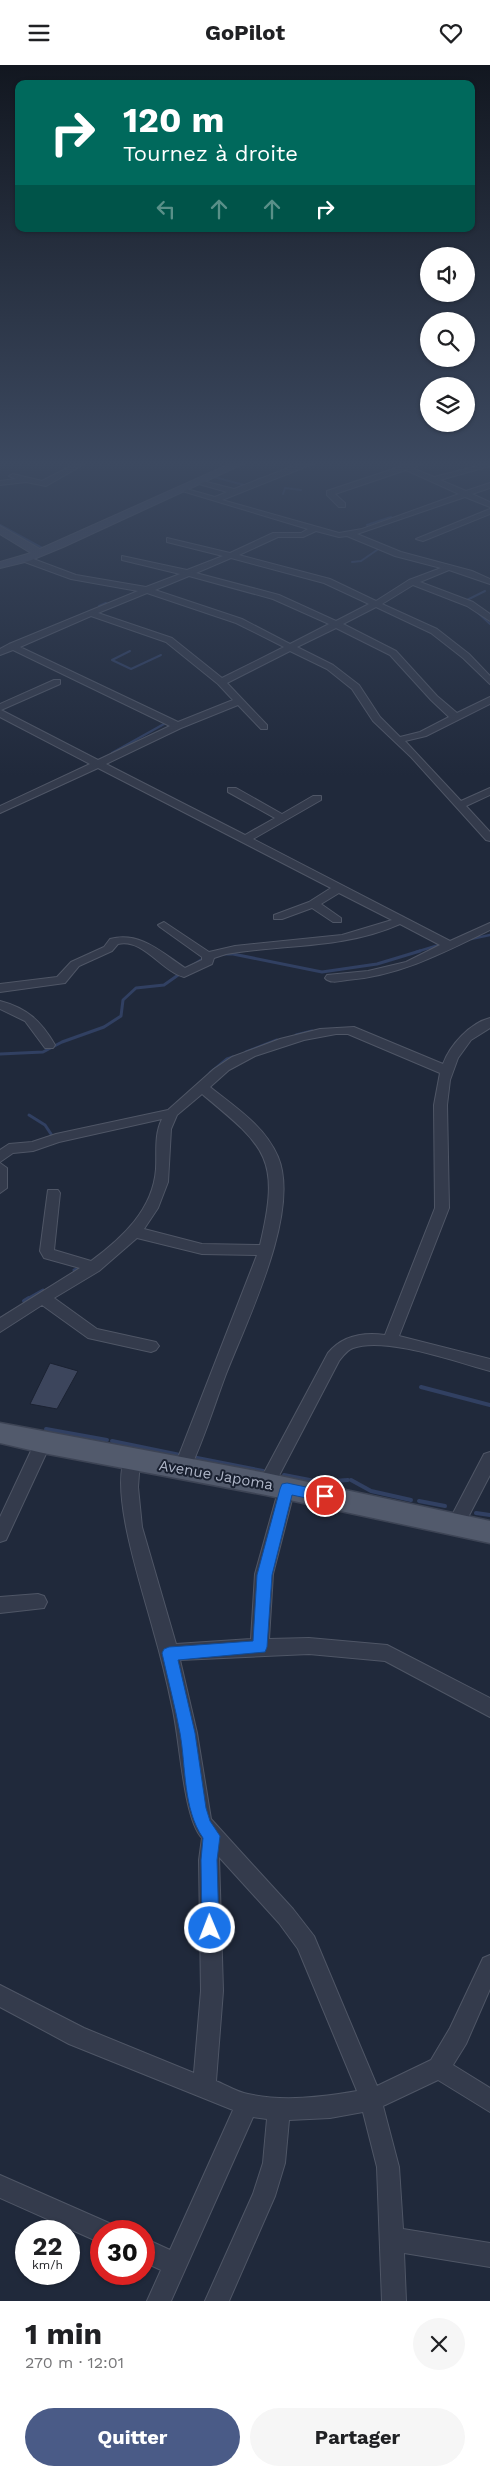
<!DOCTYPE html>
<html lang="fr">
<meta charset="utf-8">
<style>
:root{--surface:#fff;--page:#f6f6f6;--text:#202124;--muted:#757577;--accent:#4a5b87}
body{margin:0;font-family:"Work Sans",sans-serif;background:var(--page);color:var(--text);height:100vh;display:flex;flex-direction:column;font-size:19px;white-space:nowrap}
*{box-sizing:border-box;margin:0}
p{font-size:16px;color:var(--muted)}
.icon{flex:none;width:28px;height:28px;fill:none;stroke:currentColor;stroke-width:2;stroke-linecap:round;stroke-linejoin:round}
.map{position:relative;height:2236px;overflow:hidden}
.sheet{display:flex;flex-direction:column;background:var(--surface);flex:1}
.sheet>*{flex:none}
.guide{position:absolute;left:15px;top:15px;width:460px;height:152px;border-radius:10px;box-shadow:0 1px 4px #0004;background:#00695c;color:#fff;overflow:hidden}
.fabs{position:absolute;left:420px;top:182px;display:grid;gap:10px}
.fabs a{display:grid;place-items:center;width:55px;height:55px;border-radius:50%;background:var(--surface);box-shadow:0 1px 4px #0004;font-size:25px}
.speed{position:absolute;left:15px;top:2155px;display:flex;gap:10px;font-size:25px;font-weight:700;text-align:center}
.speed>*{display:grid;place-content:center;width:65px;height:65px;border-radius:50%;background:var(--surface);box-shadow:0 1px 4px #0004;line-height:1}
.speed small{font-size:12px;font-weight:400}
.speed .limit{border:8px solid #d22;background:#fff;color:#111}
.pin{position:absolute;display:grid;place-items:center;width:42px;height:42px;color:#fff;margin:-21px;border:2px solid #fff;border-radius:50%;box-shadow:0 1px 5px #0007}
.me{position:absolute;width:55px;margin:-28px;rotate:359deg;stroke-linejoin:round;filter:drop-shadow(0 0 4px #0008)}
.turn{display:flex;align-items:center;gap:18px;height:105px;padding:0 25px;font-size:22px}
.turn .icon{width:65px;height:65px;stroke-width:2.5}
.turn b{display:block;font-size:35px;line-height:42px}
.lanes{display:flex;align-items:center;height:48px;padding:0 25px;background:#0003;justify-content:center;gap:25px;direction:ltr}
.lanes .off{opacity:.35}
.round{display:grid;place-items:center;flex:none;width:52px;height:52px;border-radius:26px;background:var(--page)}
.headline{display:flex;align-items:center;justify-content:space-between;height:85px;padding:0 25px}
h1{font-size:30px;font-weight:700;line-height:38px}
.cta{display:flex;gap:10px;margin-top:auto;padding:10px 25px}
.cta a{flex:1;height:58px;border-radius:30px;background:var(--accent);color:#fff;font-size:20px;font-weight:700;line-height:58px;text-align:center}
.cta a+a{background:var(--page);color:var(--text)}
header{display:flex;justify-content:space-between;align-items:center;height:65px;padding:0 25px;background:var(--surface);font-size:22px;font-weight:700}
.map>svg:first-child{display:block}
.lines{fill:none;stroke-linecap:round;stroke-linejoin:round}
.stream-far3{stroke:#314062;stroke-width:2}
.stream-far2{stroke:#314062;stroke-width:2.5}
.stream-far1{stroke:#314062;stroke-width:3}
.stream{stroke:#314062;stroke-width:4}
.building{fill:#3c455c;stroke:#1b2232}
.minor-casing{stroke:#4f5666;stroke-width:2}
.secondary-casing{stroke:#4f5666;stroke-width:2}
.primary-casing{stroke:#3d4455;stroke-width:3}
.minor{fill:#343b4c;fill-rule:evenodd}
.secondary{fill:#424a5f;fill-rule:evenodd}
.primary{fill:#525a6c;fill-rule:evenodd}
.route{fill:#1a73e8;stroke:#114b97}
.labels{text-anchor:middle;stroke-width:4;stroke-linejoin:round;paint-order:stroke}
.street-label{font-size:15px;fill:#afb6c8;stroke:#192030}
</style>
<header><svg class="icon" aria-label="menu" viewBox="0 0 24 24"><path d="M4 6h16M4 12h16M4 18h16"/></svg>GoPilot<svg class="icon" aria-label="heart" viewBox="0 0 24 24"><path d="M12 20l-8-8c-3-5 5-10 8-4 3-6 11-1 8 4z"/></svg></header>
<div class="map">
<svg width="490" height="2236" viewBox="0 0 490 2236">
<rect width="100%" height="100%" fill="#20293b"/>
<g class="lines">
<g class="stream-far3">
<polyline points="216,410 214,412 244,420"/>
<polyline points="248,419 261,413"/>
<polyline points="283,429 285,423 301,425"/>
<polyline points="0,460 44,484"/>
<polyline points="367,460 391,452"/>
<polyline points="352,497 361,496 377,485"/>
<polyline points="467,535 485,526"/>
<polyline points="99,541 106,538"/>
<polyline points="476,546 490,559"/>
<polyline points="130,586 112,595 131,604 161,590"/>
</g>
<g class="stream-far2">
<polyline points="112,688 164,659"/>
<polyline points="471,874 490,870"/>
<polyline points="416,887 442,879"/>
</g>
<g class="stream-far1">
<polyline points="221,889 233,889 322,907 377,899 420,886"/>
<polyline points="190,902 206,892"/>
<polyline points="296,970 312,966"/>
<polyline points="246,987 277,975"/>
<polyline points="0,989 43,987 62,977 104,962 121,951 123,935 136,923 164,920 181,908"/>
<polyline points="210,1008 227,994 233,992"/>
<polyline points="29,1050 45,1060 53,1072"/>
<polyline points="74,1205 82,1201"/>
<polyline points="27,1234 43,1225"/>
</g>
<g class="stream">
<polyline points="24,1236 29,1233"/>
<polyline points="421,1322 490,1340"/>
<polyline points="46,1364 107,1375"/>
<polyline points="112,1376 180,1390"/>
<polyline points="192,1392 263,1406"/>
<polyline points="284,1410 320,1417 348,1415"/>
<polyline points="351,1415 371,1426 411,1435"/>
<polyline points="419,1436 445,1441"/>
<polyline points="476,1448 490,1450"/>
</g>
</g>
<polygon class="building" points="50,1298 78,1306 57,1344 30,1339"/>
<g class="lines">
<defs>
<g id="minor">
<polygon points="77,398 86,398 46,421 26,417 0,420 0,416 16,414 9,411 13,409 42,416"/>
<path d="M301,398H315L222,435L339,468L362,464L459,429L406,405L335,429L345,438V442H339L327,430V426L399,402L402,399L424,398L412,403L434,412L490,398V401L440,415L466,426L490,418V423L472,429L490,437V442L465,432L357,469L401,487L472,506L490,514V519L449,505L420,517L473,537L490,549V556L467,541L413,520L382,539L437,564L469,589L490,611V619L463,593L431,568L376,542L343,559L396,586L437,631L457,648L490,632V639L426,671L405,676L461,736L490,723V730L466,741L490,767V776L486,775L411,692L373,656L352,624L327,604L290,586L227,618L267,660V664H261L238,640L181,663L106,699L245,770L275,753L228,727V723H236L282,749L313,731H321V735L253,774L450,876L490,858V865C443,888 399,911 347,915C340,916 330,919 325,913L327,910L368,906L406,897L440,880L400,859C344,884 285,879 226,889L214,893L212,899L184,912C161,906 143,873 118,879L112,886L79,901L65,918L0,927V919L57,912L71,897L104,882L110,874C140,866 161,887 185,903L202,895V892L160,862L158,860L164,857L209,887L235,881L342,870L392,855L339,828L321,839L341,853V857H333L312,843L282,854H274V850L309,837L331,823L98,703L0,748V741L90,699L0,652V639L54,615H60V619L1,645L98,695L170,661L13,585L0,590V584L9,579L138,526L71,514L22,496V492H28L76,510L146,522L180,509L122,495V491L187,505L223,491L167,477V473L230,488L273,468H301L308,464L179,425L183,423L215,432L227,427L199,419V415L234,424ZM316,466L339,472L347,471L395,491L441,503L409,515L376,536L330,514L239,490L278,472H303ZM231,493L324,518L369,539L336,556L279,530L196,508ZM189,511L273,534L329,559L290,579L242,554L155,525ZM147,528L236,558L284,582L222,613L172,573L98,548ZM91,551L166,577L218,619L233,635L178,657L20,582ZM336,563L390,590L431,635L449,652L420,667L400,672L380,652L359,620L333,600L297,582Z"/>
<polygon points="490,444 490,449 423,476 416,474"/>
<path d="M0,936C27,943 41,956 55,980L53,983H45L25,956L0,944Z"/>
<path d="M490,953V963L471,975L458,993L450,1015L447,1040L449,1143L399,1271L490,1294V1306C457,1297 385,1271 353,1283C347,1285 343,1291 339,1296L272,1424L266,1426L260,1424L258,1419L328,1288C342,1271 363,1267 385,1270L435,1143L434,1040L440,1008L348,969H336L304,975L255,991L229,1005L210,1022C235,1042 265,1061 278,1092C301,1147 247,1255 226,1309C214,1341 203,1377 188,1408L182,1410L176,1408L174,1403L257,1190L202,1189L137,1173L99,1206L54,1233L97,1264L156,1277L159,1281L156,1285L151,1287L88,1273L42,1240L0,1267V1253L80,1203L44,1193L40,1186L48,1125H58L60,1128L54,1185L91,1196C122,1173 153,1145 156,1104C157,1087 154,1070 162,1054L59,1077L33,1086L13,1088L0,1097V1085L9,1079L32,1077L56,1069L168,1045L214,1004L232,992L280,974L320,964L354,962L443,999C450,980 470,958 490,953ZM202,1029C266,1082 281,1093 260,1180L202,1179L144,1164L158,1143L168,1117L171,1064L177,1050Z"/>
<polygon points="0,1098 7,1103 7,1123 0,1128"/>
<polygon points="43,1371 49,1373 51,1378 6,1475 0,1477 0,1452 37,1373"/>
<polygon points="490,1387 490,1410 462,1464 456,1466 450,1464 448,1459 450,1454 484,1389"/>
<path d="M132,1388L138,1390L140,1395L138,1422L142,1462L176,1579L251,1574L255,1509L279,1423L281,1418L287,1416L293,1418L295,1423L273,1509L269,1574L309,1573L387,1580L490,1633V1652L385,1596L309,1589L180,1595L197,1668L211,1754L293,1844L314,1871L377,2021L431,1995L450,1963L483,1893L490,1890V1924L466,1979L453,2000L490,2023V2047L438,2015L383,2041L399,2102L403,2164L490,2178V2202L404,2188L406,2236H382L377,2102L363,2047L330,2053L289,2055L285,2098L275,2131L229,2236H205L253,2129L263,2098L267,2054L253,2052L171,2236H147L161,2205L144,2197V2173L170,2185L233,2045L69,1979L0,1942V1920L84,1963L194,2008L201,1926L199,1795L202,1773C183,1753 180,1673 172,1641C167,1617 161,1592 154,1568C144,1528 108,1427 126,1390ZM219,1792L279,1858L298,1884L357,2026C322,2032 283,2037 248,2029C237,2027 226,2020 216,2016L223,1926Z"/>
<polygon points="38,1529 44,1531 47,1537 44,1543 0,1548 0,1532"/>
<polygon points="0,2110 109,2158 113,2166 101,2166 101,2178 0,2133"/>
</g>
<polygon id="secondary" points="232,398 245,398 63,482 29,496 0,503 0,497 31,488 0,469 0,461 40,484"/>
<polygon id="primary" points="0,1358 266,1408 490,1456 490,1478 266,1430 43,1388 0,1378"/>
</defs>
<use href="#minor" class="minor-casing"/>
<use href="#secondary" class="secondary-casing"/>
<use href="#primary" class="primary-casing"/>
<use href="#minor" class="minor"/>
<use href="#secondary" class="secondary"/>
<use href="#primary" class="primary"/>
</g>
<linearGradient id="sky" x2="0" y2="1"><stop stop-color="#121720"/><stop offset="0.56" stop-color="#3c4960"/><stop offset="1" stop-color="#3c4960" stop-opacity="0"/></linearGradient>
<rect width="490" height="711" fill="url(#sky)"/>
<path class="route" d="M287,1418L325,1426L330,1427L332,1431L330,1435L325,1437L292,1430L272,1510L267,1582L265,1587L178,1595L195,1668L206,1743L210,1756L220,1771L217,1795L219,1863L216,1869L210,1871L204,1869L202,1863L201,1795L203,1773C183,1744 186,1702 180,1668C175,1641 168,1615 162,1588L164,1584L169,1582L253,1576L257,1510L280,1424L282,1419Z"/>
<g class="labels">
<g class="street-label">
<text transform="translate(216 1410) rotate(10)" y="5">Avenue Japoma</text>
</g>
</g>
</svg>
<div class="fabs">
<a><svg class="icon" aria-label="sound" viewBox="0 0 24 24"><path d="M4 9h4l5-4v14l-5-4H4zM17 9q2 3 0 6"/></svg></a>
<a><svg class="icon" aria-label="search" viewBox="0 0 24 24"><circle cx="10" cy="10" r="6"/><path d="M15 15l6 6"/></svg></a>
<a><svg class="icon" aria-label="layers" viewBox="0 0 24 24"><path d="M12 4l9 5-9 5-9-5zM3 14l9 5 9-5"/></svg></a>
</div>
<div class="speed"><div>22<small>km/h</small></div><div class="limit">30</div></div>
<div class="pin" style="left:325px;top:1431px;background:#d93025"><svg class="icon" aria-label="arrive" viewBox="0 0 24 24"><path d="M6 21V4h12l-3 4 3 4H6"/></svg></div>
<svg class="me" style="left:210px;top:1863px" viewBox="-20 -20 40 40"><circle r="17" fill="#1a73e8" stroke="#fff" stroke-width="3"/><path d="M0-11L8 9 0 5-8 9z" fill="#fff"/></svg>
<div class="guide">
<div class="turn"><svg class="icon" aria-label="right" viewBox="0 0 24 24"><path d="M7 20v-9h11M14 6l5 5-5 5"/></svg><div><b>120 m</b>Tournez à droite</div></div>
<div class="lanes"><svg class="icon off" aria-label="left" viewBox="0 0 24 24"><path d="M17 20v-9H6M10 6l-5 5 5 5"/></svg><svg class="icon off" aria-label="ahead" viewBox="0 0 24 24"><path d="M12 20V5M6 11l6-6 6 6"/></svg><svg class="icon off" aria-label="ahead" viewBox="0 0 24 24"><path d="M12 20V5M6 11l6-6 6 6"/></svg><svg class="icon" aria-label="right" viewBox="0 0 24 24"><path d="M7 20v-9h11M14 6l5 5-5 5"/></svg></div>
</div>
</div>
<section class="sheet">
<div class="headline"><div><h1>1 min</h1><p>270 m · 12:01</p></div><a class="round"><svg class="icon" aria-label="close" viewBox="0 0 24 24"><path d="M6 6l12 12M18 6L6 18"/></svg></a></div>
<div class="cta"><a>Quitter</a><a>Partager</a></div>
</section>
